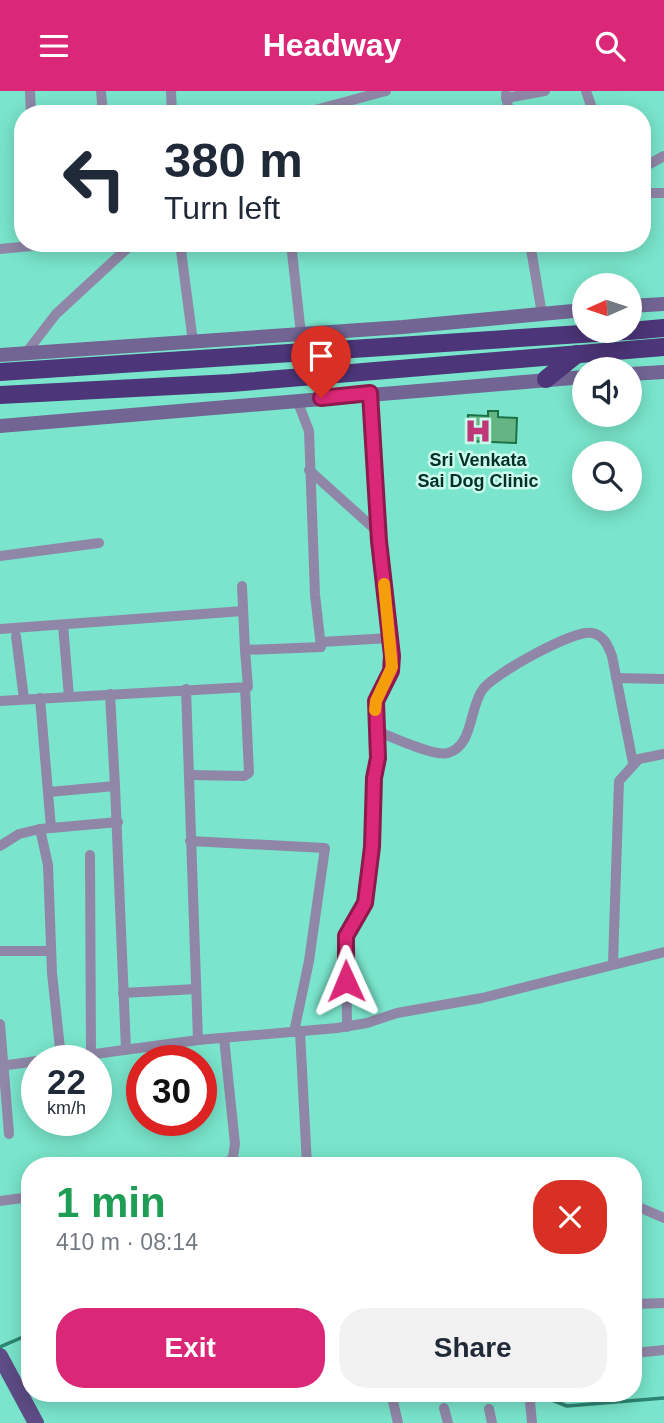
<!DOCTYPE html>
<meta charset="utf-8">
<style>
:root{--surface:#fff;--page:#f2f2f3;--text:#1f2937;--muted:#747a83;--accent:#db2777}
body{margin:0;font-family:Helvetica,sans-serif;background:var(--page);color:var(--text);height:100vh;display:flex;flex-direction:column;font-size:26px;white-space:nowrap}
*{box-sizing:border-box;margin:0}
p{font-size:23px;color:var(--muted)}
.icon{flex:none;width:38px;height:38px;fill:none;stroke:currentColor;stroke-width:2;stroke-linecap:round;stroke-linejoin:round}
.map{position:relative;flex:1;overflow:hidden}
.drawer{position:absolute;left:21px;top:1066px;width:621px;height:245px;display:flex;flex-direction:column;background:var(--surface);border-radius:28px;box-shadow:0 4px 18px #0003}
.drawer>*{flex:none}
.hud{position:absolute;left:14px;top:14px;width:637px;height:147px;border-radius:28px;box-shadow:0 4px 18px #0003;background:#fff;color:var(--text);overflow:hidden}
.needle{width:46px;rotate:267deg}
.controls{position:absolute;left:572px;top:182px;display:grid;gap:14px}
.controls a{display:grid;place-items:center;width:70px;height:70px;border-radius:50%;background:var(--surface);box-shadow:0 4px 18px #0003;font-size:35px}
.speed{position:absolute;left:21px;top:954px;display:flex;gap:14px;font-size:35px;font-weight:700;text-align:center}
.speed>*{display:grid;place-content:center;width:91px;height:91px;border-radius:50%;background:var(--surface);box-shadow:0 4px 18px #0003;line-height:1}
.speed small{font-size:18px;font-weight:400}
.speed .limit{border:10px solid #d22;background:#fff;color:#111}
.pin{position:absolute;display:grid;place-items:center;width:60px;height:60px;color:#fff;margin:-72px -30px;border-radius:50% 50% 50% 0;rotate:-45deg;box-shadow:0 0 7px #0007}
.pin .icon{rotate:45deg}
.me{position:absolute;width:77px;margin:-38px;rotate:359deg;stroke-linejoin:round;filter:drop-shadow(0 0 5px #0008)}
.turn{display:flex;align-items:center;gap:24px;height:147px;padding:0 35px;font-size:32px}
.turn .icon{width:91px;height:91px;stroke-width:2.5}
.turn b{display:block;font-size:49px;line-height:60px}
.round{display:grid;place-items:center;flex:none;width:74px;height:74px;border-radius:28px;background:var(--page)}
.summary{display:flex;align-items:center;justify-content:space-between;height:119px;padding:0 35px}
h1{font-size:42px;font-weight:700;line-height:52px;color:#1e9e55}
.cta{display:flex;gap:14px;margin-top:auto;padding:14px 35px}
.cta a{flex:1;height:80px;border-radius:28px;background:var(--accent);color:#fff;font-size:28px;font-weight:700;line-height:80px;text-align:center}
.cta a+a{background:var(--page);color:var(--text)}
header{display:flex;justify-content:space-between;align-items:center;height:91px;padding:0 35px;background:var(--accent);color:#fff;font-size:32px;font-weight:700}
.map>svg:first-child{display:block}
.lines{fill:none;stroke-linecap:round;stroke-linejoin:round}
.stream{stroke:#2d8572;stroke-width:3.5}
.building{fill:#64b484;stroke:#1c7247;stroke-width:2}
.street{stroke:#9087a8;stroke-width:10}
.secondary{stroke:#726594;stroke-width:14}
.primary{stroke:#5d4c85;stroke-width:16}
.highway{stroke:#4c3578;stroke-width:18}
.route-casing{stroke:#8e194d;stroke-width:18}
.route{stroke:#db2777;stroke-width:12}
.slow{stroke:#f59e0b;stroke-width:12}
.labels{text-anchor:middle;stroke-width:5;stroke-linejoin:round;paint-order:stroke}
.poi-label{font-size:18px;font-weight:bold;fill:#003027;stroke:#cafbed}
</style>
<header><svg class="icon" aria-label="menu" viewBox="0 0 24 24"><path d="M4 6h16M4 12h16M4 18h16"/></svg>Headway<svg class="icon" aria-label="search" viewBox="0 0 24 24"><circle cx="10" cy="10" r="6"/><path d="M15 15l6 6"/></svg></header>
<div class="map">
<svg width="664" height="1332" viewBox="0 0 664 1332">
<rect width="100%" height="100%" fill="#7ae5cc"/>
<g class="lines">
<g class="stream">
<polyline points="0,1256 30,1243"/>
<polyline points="534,1302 567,1315 664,1307"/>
</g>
</g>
<polygon class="building" points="488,320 498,320 498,326 517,327 516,352 467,350 468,324 488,325"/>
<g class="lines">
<g class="street">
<polyline points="30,0 31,23"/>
<polyline points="101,0 103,23"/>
<polyline points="171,0 172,23"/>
<polyline points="586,0 594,23"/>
<polyline points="506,3 509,23"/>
<polyline points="506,7 545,0"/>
<polyline points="300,23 386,0"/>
<polyline points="642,77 664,65"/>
<polyline points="642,102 664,102"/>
<polyline points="180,152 193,251"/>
<polyline points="291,152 301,243"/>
<polyline points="530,152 542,223"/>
<polyline points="0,158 62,152"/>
<polyline points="26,262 56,223 133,152"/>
<polyline points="309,379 379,442"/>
<polyline points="0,465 99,452"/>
<polyline points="242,495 245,559"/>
<polyline points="63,534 69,606"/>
<polyline points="0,538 243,520"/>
<polyline points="16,545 24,608"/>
<polyline points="321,551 390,547"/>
<polyline points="616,587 664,588"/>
<polyline points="186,598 198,949"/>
<polyline points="40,607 51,737"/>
<polyline points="0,610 248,596 245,559 321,556 315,504 309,340 297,309"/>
<path d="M377,640C392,646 435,666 448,662C474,654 469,616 483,598C494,583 574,538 592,542C604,544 608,555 612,565L633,672"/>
<polyline points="189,684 244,685 249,682 245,596"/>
<polyline points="115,695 126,959"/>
<polyline points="49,701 115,695 110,603"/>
<polyline points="40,738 48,774 52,882 61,967"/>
<polyline points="190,750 325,757 309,870 294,941"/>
<polyline points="0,755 19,743 40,738 118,731"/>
<polyline points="90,764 91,963"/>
<polyline points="0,860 51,860"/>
<polyline points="613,872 619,690 639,668 664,663"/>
<polyline points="123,902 196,898"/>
<polyline points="0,933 9,1043"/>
<polyline points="347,936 346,845 365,812 378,667 375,614 392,576 379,450 370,302"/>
<polyline points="300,941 307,1074"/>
<polyline points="224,947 235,1053 233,1066 226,1074"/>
<polyline points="43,970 198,949 337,937 367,932 397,922 482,907 664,861"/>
<polyline points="0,975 37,970"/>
<polyline points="0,1110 30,1106"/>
<polyline points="634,1114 664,1127"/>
<polyline points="634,1213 664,1212"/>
<polyline points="634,1262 664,1259"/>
<polyline points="391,1302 398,1332"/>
<polyline points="530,1311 532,1332"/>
<polyline points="444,1317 448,1332"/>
<polyline points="489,1318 492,1332"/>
</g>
<g class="secondary">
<polyline points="630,215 664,213"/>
<polyline points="0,264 403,236 584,219"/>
<polyline points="630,283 664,281"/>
<polyline points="0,335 584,286"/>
</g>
<polyline class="primary" points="0,1265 36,1332"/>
<g class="highway">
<polyline points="630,240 664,237"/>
<polyline points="0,281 627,240"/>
<polyline points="546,288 577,263"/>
<polyline points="0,304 231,292 664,256"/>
</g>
</g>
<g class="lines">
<defs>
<polyline id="route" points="321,307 370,302 379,450 392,565 391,580 376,610 378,667 374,687 372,756 365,812 346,845 346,890"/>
</defs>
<use href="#route" class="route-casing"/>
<use href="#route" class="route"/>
<polyline class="slow" points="375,619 376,610 392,576 384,493"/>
</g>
<defs>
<symbol id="hospital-bare" viewBox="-9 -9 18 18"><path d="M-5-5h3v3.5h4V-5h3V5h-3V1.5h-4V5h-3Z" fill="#bf3776" stroke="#cafbed" stroke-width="2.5" paint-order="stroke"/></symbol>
</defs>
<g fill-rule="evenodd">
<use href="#hospital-bare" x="459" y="321" width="38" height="38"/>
</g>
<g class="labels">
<g class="poi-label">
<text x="478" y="375">Sri Venkata<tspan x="478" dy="21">Sai Dog Clinic</tspan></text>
</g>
</g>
</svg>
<div class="controls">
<a><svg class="needle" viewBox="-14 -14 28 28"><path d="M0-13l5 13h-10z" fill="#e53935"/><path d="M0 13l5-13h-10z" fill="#747a83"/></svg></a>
<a><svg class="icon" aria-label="sound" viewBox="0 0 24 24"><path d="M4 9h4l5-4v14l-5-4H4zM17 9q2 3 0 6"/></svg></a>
<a><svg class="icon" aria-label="search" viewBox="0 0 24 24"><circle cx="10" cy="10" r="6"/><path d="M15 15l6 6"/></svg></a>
</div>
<div class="speed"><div>22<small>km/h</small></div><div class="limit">30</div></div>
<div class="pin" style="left:321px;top:307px;background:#d93025"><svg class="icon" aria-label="arrive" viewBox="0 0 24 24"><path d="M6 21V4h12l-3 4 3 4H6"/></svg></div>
<svg class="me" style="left:346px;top:890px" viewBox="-20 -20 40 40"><path d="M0-17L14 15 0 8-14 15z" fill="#db2777" stroke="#fff" stroke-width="4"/></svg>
<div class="hud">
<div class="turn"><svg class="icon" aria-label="left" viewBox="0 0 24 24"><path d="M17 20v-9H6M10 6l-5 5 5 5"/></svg><div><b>380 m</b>Turn left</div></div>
</div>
<section class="drawer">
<div class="summary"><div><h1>1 min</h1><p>410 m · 08:14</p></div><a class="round" style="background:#d93025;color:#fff"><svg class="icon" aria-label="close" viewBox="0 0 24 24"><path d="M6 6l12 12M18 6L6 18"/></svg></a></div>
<div class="cta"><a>Exit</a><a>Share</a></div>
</section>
</div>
